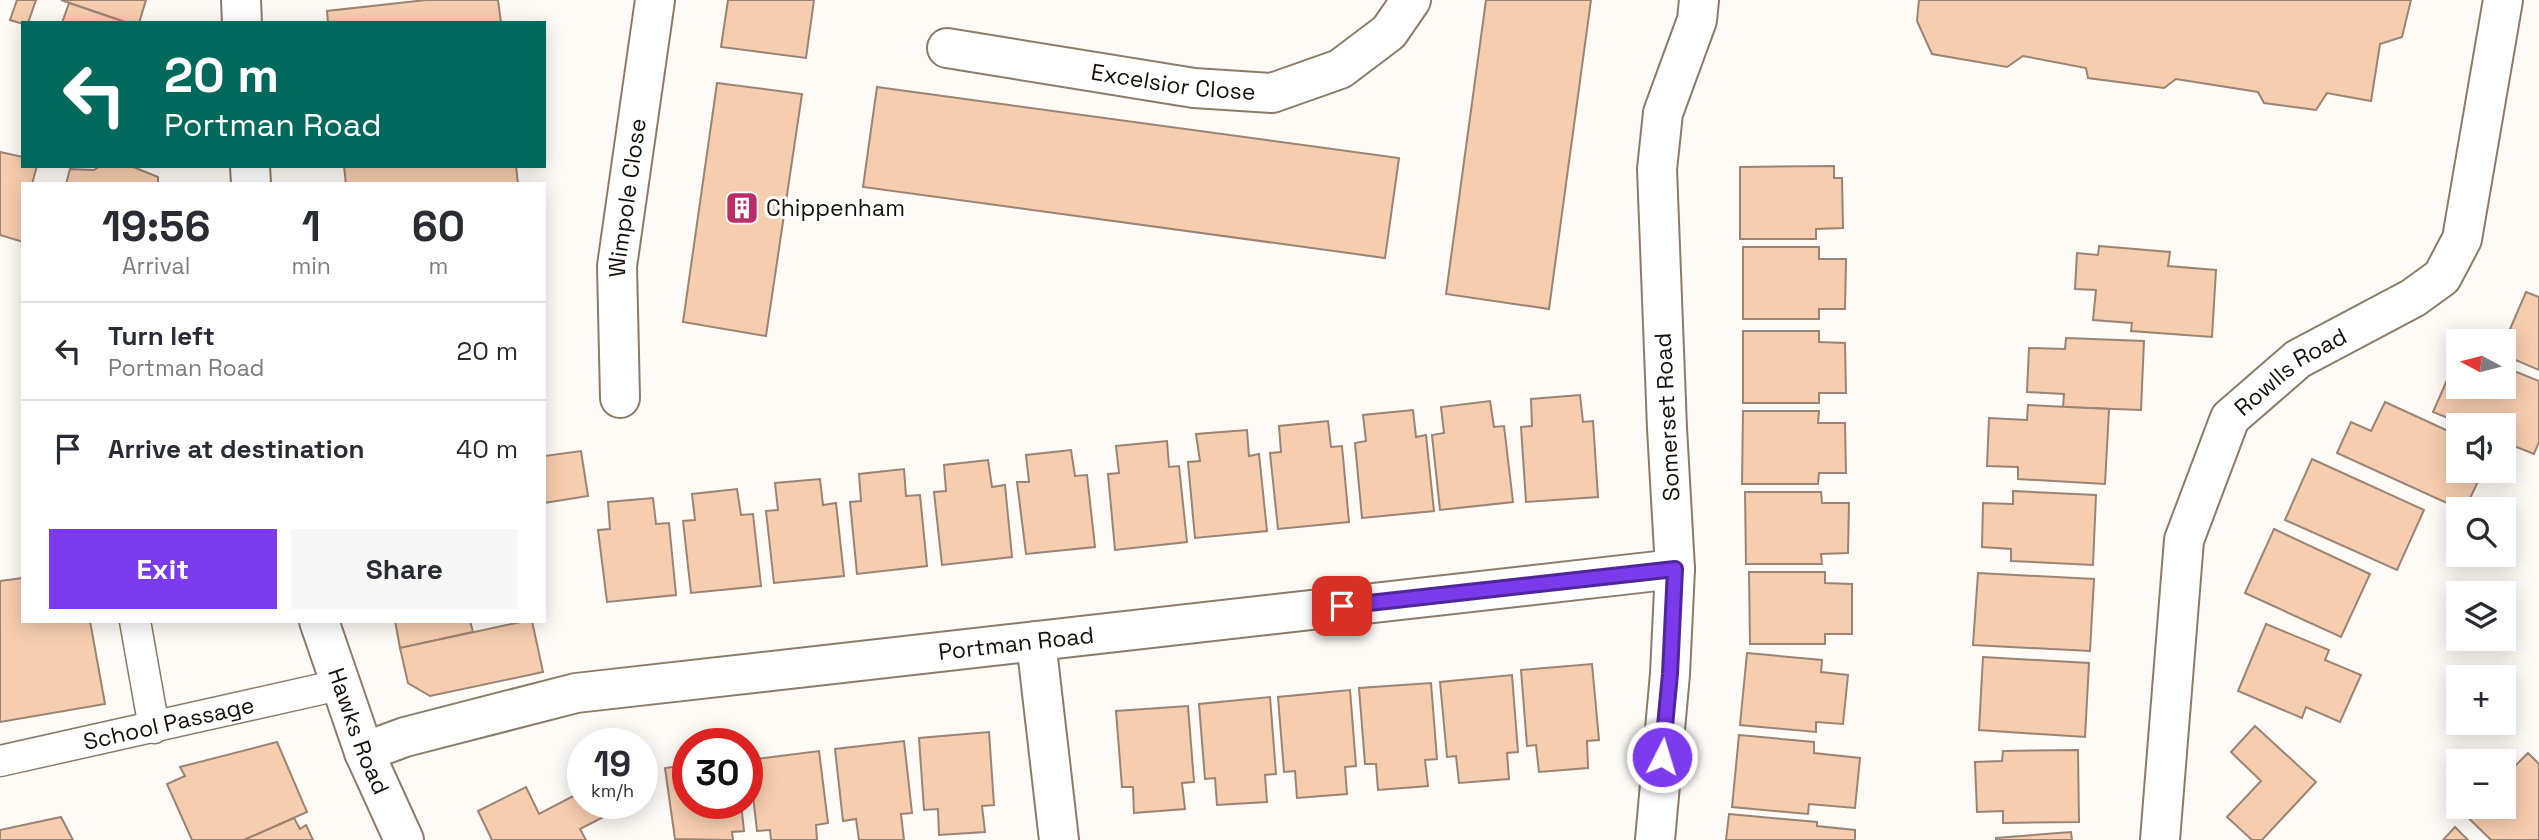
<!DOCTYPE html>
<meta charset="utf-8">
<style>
:root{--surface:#fff;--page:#f7f7f7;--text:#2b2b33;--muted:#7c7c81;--line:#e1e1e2;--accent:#7c3aed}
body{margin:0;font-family:"Space Grotesk",sans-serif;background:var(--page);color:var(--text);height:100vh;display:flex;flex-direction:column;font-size:26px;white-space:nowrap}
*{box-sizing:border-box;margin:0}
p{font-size:23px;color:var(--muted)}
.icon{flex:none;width:38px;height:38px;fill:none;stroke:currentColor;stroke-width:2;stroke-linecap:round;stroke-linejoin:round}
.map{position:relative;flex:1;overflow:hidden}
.side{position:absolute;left:21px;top:182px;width:525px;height:441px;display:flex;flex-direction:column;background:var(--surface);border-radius:0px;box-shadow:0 4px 18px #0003}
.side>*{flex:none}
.top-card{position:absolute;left:21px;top:21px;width:525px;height:147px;border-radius:0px;box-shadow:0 4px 18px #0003;background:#00695c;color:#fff;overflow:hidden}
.needle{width:46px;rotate:277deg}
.buttons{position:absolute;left:2446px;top:329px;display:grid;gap:14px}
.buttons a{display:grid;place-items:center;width:70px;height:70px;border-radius:0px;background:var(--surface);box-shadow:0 4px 18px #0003;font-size:35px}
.speed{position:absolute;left:567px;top:728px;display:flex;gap:14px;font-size:35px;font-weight:700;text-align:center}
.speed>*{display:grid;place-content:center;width:91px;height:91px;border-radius:50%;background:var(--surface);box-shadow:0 4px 18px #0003;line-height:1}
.speed small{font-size:18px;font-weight:400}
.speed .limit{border:10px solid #d22;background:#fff;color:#111}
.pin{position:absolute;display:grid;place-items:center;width:60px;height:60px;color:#fff;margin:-30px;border-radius:14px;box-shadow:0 4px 10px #0006}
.me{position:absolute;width:77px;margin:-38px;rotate:5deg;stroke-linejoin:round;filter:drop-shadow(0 0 5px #0008)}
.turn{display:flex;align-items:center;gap:24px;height:147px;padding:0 28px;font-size:32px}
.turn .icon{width:91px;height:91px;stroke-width:2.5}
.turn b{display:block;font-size:49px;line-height:60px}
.eta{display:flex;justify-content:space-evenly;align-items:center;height:119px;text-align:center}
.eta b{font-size:42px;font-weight:800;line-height:49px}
.cta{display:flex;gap:14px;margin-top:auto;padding:14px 28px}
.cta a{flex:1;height:80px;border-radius:0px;background:var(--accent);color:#fff;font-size:28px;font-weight:800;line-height:80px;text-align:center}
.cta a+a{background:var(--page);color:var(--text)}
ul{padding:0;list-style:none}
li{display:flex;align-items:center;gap:21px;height:98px;padding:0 28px;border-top:2px solid var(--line)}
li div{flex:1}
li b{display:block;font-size:26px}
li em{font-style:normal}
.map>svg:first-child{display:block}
.building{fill:#f7cdaf;stroke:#9b8473;stroke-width:2}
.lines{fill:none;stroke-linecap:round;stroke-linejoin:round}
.service-casing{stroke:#8c7c67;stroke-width:33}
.minor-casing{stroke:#8c7c67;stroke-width:42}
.tertiary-casing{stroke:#8c7c67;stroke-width:42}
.service{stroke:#fff;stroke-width:30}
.minor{stroke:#fff;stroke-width:38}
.tertiary{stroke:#fff;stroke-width:38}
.route-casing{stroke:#51269a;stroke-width:18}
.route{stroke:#7c3aed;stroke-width:12}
.labels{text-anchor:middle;stroke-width:6;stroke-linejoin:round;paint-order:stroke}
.street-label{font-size:23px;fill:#161008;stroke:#fff}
.poi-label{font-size:23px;fill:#161008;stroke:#fff;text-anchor:start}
</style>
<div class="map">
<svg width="2539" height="840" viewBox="0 0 2539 840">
<rect width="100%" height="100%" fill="#fefaf5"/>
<g class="building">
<polygon points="17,0 36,0 28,23 23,24 10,20"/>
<polygon points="61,0 146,0 139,23 128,23"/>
<polygon points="426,0 498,0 501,23 328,23 327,11"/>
<polygon points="728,0 814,0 806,58 721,47"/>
<polygon points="1486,0 1591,0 1549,309 1446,294"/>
<polygon points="1919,0 2411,0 2402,37 2380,44 2371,101 2327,93 2316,110 2264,103 2258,92 2176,79 2164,88 2088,78 2086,68 2023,56 2007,67 1932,54 1917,21"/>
<polygon points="69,3 128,23 62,23"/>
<polygon points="717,83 802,94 766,336 683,322"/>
<polygon points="877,87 1399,158 1385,258 863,187"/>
<polygon points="0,152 23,157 23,166 37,166 32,184 23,184 23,242 0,235"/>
<polygon points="100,166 131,166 158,177 158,184 66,184 70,169 94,170"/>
<polygon points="344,166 516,166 518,184 346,184"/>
<polygon points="1834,166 1834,178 1842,178 1843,228 1816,229 1816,239 1740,239 1740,167"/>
<polygon points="2099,246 2170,252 2168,266 2216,270 2212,337 2131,331 2132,323 2093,320 2096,290 2075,289 2077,253 2098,255"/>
<polygon points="1743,247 1819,247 1819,259 1846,259 1845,309 1819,309 1819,319 1743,319"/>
<polygon points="2526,292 2539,297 2539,370 2504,355 2504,343"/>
<polygon points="1743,331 1819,331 1819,342 1845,343 1846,393 1819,393 1819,403 1743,403"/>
<polygon points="2066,338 2144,341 2141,410 2063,407 2064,394 2027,392 2029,348 2065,349"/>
<polygon points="2504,367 2539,381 2539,442 2534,454 2504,442 2504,425 2465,425 2433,412 2447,380 2467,388 2504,387"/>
<polygon points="1580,395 1583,422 1593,421 1598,497 1526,502 1521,427 1532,426 1531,399"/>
<polygon points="1490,401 1494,427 1504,426 1513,502 1440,510 1432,435 1444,433 1441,407"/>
<polygon points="2385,402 2459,436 2459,471 2483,471 2465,509 2460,509 2337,453 2351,422 2371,431"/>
<polygon points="2028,405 2109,409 2105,484 2018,479 2018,467 1987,466 1989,418 2027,420"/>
<polygon points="1413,410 1416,437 1426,435 1434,511 1362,518 1355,443 1366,441 1363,415"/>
<polygon points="1743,411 1819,411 1818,423 1845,423 1846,473 1819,473 1818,484 1742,484"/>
<polygon points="1328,421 1331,447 1342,446 1349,522 1278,529 1270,453 1281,452 1279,426"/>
<polygon points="1247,430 1249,456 1259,454 1267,531 1195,538 1188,462 1200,461 1196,434"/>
<polygon points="1167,441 1169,467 1179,466 1187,542 1115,550 1108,474 1119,473 1116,446"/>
<polygon points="1071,450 1075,476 1087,475 1095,547 1026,554 1017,482 1029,482 1026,455"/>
<polygon points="581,451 588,496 544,503 544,456"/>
<polygon points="2312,459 2424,510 2397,570 2285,520"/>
<polygon points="988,460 992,487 1005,485 1012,557 942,565 934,492 946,491 944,465"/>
<polygon points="904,469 906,496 920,495 927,566 857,574 850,502 861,501 859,474"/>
<polygon points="820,479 823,505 836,503 844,576 774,583 766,511 778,510 775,483"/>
<polygon points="737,489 741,515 753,514 761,586 691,593 683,521 695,520 692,494"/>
<polygon points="2013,491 2096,495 2093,565 2011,561 2011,549 1982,547 1983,503 2013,504"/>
<polygon points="1745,492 1821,492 1822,503 1849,503 1848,553 1821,554 1822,564 1746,564"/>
<polygon points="653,498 656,524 669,523 676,595 607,602 598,530 610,529 608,502"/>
<polygon points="2274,529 2370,574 2341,637 2245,593"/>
<polygon points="1749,572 1825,572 1825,583 1852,584 1852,634 1825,634 1825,644 1750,644"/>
<polygon points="1978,573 2094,579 2090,651 1973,645"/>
<polygon points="23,578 23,621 90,621 105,704 0,722 0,581"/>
<polygon points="395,621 470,621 473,632 400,648"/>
<polygon points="525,621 532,621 543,672 430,696 408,683 400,648"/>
<polygon points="2266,624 2329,650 2325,660 2361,675 2340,722 2306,707 2302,718 2238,691"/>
<polygon points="1747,653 1822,660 1821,672 1848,675 1843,724 1816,722 1816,732 1740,725"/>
<polygon points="1983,657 2089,663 2085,737 1979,730"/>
<polygon points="1592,664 1599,740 1587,741 1588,768 1539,772 1536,745 1527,746 1521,670"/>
<polygon points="1512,675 1518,752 1507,753 1509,779 1459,783 1456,756 1447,757 1440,682"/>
<polygon points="1431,683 1437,759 1425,760 1428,786 1378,790 1376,764 1365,764 1359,688"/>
<polygon points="1350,690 1356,766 1345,767 1347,794 1297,798 1295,771 1284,772 1278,697"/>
<polygon points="1270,697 1276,774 1265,775 1267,802 1217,805 1215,778 1205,779 1199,704"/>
<polygon points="1188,706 1194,782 1182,783 1185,809 1134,813 1133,787 1122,787 1116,711"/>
<polygon points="2255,726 2316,782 2262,840 2252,840 2227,817 2261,781 2231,752"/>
<polygon points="989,732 994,805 982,806 985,832 939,835 938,809 924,810 919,738"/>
<polygon points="1739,735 1814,742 1814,753 1860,758 1855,808 1809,804 1808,814 1732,807"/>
<polygon points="904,741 912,813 901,814 904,840 859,840 856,819 843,821 835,749"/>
<polygon points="277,742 307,812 244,840 192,840 167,784 185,776 180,767"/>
<polygon points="2078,750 2079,822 2003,823 2003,811 1977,812 1975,762 2002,761 2003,751"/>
<polygon points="819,751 828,823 816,825 817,840 771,840 770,830 757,831 749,760"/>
<polygon points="2528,753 2539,764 2539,840 2491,840 2450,800 2459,791 2459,807 2504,807 2504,777"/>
<polygon points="688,765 688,803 741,803 744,831 732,832 733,840 675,839 665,768"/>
<polygon points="526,787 539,814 583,791 583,803 613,803 617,810 580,829 586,840 492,840 478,811"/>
<polygon points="1729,814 1817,822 1817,826 1855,830 1855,840 1726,840"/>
<polygon points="61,817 73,840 0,840 0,830"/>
<polygon points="294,818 300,829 306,825 313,840 244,840"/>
<polygon points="2455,827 2468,840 2443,840"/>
<polygon points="2071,832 2072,840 1996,840 1996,838"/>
</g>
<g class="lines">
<defs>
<g id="service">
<polyline points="135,621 154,728"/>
<path id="s1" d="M0,761L339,685"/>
</g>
<g id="minor">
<path id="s2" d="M947,48L1194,88L1272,93L1340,69L1389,32L1411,0"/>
<path id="s3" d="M620,398L617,266L655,0"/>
<polyline points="1036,641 1059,840"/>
<path id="s4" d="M364,752L405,737L576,693L1675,569"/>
<polyline points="1655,840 1670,674 1675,569 1667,428 1657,169 1663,113 1697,20 1699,0"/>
<path id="s5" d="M2160,840L2184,540L2230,418L2298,359L2413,298L2442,277L2462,239L2503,0"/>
</g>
<g id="tertiary">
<polyline points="241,0 242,23"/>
<polyline points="250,166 251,184"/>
<path id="s6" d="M319,621L364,752L404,840"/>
</g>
</defs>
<use href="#service" class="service-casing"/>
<use href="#minor" class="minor-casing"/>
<use href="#tertiary" class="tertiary-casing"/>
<use href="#service" class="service"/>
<use href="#minor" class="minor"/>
<use href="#tertiary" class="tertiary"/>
</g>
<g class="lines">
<defs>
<polyline id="route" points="1342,606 1675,569 1670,674 1662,757"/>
</defs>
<use href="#route" class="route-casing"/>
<use href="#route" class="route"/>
</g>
<defs>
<symbol id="building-square" viewBox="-11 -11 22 22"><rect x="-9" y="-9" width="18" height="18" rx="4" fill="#b92e68" stroke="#fff"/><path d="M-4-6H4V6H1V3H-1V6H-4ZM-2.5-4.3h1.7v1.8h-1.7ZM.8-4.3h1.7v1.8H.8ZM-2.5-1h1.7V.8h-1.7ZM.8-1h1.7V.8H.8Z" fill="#fff"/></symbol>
</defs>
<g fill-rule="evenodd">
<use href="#building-square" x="723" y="189" width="38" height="38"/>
</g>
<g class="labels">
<g class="street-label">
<text dy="8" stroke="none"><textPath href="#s2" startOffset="229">Excelsior Close</textPath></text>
<text dy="8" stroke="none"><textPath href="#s3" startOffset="201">Wimpole Close</textPath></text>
<text dy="8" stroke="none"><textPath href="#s5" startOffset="508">Rowlls Road</textPath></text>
<text transform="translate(1667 417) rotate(-93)" y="8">Somerset Road</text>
<text dy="8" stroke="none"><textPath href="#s4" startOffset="663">Portman Road</textPath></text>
<text dy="8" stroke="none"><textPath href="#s1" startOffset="173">School Passage</textPath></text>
<text dy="8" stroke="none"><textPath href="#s6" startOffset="117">Hawks Road</textPath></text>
</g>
<g class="poi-label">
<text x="766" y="216">Chippenham</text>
</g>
</g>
</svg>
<div class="buttons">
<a><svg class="needle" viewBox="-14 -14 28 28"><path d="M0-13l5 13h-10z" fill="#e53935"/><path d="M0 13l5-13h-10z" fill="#7c7c81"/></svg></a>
<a><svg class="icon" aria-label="sound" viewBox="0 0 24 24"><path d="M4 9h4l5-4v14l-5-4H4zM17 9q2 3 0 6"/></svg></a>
<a><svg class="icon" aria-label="search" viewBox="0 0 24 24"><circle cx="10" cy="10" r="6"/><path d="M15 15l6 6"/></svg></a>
<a><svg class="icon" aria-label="layers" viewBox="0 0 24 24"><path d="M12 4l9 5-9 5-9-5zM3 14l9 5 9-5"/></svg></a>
<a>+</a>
<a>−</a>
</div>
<div class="speed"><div>19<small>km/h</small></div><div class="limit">30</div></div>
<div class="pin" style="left:1342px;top:606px;background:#d93025"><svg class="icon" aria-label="arrive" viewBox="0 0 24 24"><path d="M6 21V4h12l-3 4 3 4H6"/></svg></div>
<svg class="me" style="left:1662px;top:757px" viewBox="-20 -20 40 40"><circle r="17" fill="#7c3aed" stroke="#fff" stroke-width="3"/><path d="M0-11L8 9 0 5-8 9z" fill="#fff"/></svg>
<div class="top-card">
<div class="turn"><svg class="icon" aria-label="left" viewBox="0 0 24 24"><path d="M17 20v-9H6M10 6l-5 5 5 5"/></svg><div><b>20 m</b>Portman Road</div></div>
</div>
<section class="side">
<div class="eta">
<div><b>19:56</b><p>Arrival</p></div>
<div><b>1</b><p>min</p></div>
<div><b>60</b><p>m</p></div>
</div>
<ul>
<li><svg class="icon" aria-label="left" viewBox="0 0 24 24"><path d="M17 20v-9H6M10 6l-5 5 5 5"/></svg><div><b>Turn left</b><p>Portman Road</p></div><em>20 m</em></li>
<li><svg class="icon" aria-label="arrive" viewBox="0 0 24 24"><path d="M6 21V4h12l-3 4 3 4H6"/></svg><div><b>Arrive at destination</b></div><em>40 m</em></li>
</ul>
<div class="cta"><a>Exit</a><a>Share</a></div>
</section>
</div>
